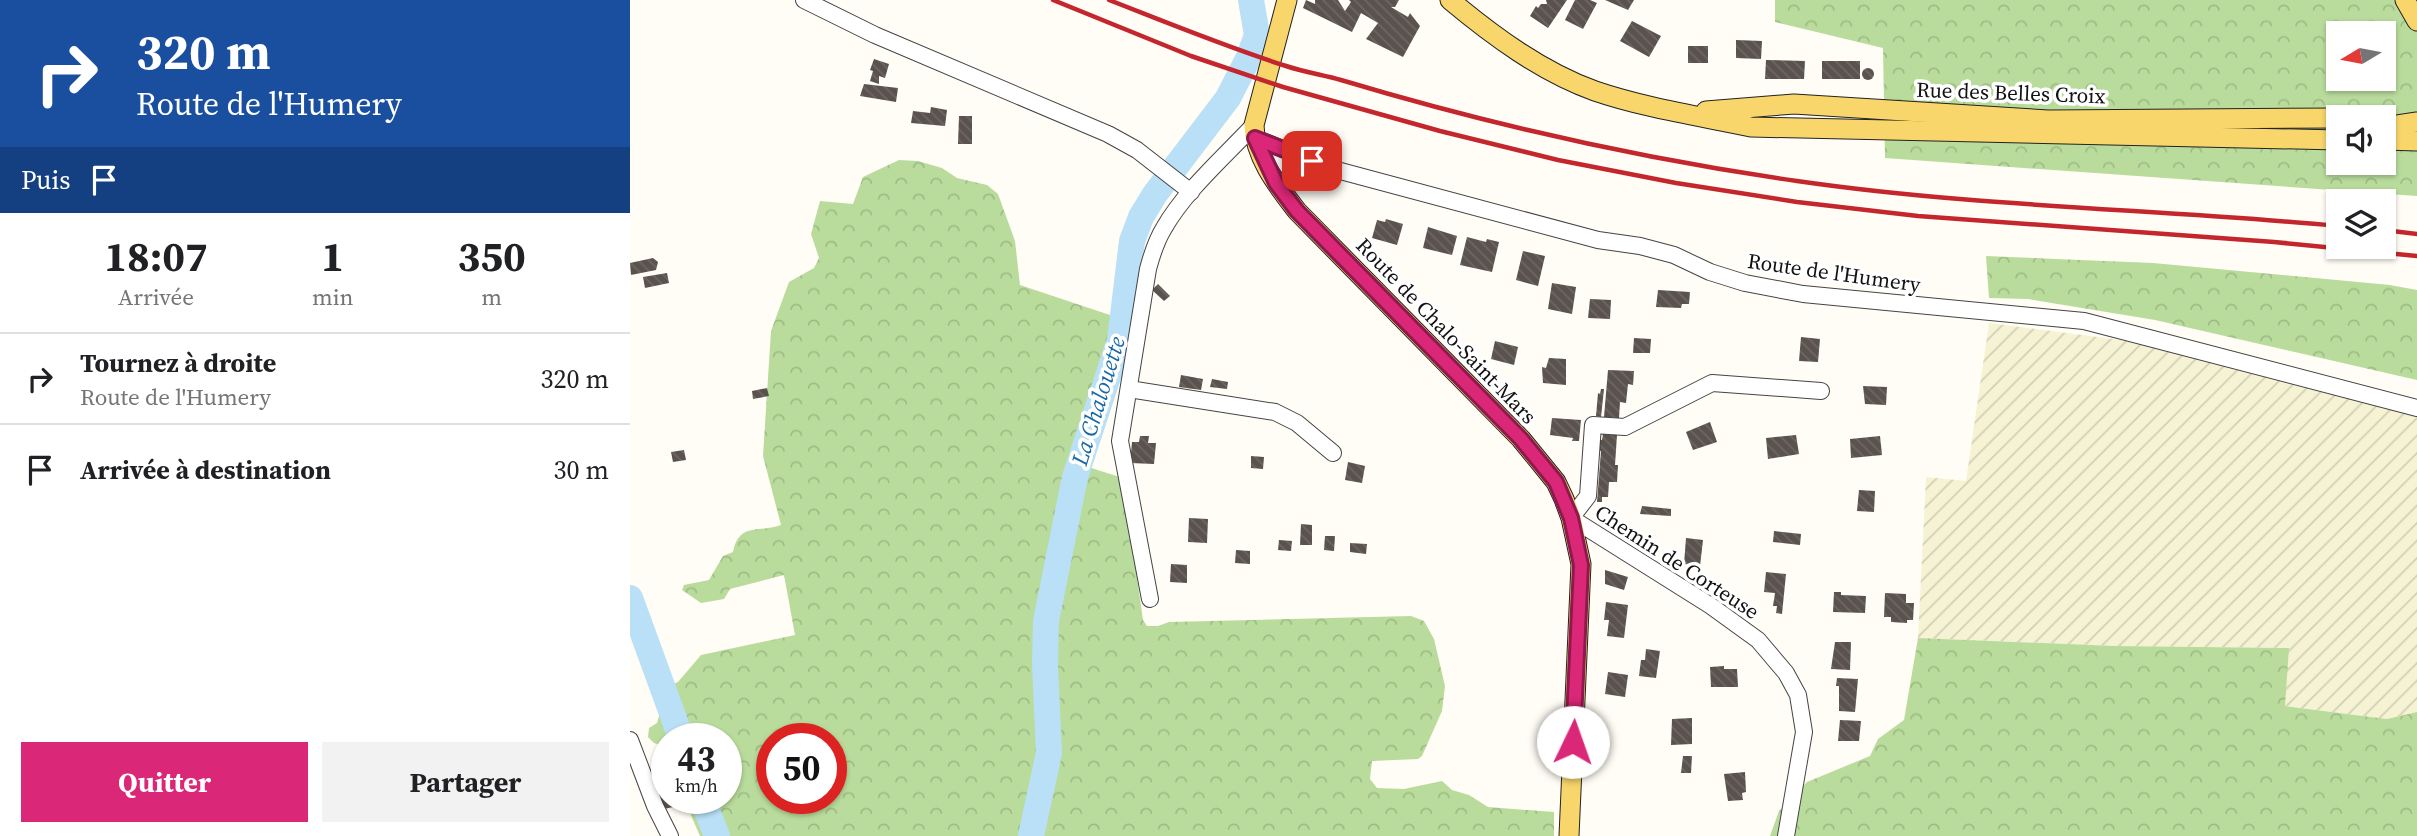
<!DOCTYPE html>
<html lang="fr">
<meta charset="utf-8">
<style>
:root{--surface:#fff;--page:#f2f2f2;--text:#202124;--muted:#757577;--line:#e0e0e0;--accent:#db2777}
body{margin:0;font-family:"Source Serif 4",serif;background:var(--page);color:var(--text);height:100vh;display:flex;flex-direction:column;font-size:26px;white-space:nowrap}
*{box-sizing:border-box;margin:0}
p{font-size:23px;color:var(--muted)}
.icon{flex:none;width:38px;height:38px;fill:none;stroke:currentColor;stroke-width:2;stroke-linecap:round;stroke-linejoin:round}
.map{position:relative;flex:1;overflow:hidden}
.drawer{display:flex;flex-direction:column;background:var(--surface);width:630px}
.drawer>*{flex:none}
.hud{background:#1a4fa0;color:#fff;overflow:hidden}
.needle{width:46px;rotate:260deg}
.tools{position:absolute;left:1696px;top:21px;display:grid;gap:14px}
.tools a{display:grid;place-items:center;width:70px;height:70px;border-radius:0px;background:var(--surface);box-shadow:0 2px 5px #0004;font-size:35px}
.speed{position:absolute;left:21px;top:723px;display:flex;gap:14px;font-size:35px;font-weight:700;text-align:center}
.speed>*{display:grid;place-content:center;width:91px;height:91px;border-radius:50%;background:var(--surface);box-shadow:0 2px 5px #0004;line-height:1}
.speed small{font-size:18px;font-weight:400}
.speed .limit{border:10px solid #d22;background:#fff;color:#111}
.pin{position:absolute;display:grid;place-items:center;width:60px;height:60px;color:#fff;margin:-30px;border-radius:14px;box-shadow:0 4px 10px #0006}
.me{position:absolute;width:77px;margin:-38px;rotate:3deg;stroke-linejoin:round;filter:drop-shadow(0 0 5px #0008)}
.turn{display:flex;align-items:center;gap:24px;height:147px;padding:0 21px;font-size:32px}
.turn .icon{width:91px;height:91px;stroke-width:2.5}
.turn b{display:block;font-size:49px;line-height:60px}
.then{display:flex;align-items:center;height:66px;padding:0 21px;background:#0003;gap:14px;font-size:26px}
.eta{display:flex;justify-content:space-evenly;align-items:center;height:119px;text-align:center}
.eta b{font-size:42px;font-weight:700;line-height:49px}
.cta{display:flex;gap:14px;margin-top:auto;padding:14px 21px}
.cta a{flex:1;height:80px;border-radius:0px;background:var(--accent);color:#fff;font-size:28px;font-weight:700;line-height:80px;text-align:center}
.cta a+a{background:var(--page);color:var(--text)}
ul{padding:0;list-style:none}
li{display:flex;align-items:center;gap:21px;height:91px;padding:0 21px;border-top:2px solid var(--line)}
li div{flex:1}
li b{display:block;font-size:26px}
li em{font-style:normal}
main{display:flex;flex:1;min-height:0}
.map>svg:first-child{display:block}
.farmland{fill:url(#farmland-furrows)}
.forest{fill:url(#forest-crowns);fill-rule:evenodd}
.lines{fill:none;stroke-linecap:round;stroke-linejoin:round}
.river{stroke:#b9e0f7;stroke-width:26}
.building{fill:url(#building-back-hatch)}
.minor-casing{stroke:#444;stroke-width:18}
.major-casing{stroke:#222;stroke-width:21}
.minor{stroke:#fff;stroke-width:16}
.major{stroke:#f9d66b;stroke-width:19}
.rail{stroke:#c4262e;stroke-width:4.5}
.route-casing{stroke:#8e194d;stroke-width:18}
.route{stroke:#db2777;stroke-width:12}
.labels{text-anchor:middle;stroke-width:7;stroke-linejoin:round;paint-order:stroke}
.street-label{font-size:21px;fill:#111;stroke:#fff}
.water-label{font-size:23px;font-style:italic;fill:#1768a6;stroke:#fff}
</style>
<main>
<section class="drawer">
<div class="hud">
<div class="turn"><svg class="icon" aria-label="right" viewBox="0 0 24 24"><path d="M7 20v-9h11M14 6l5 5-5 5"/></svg><div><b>320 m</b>Route de l'Humery</div></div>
<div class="then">Puis<svg class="icon" aria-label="arrive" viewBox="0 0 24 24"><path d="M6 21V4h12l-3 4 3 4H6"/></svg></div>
</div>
<div class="eta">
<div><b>18:07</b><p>Arrivée</p></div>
<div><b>1</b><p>min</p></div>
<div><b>350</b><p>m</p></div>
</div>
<ul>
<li><svg class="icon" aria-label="right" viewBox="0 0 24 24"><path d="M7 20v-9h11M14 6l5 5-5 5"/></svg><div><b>Tournez à droite</b><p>Route de l'Humery</p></div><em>320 m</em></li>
<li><svg class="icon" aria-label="arrive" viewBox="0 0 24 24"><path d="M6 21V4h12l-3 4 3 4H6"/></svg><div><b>Arrivée à destination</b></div><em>30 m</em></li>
</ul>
<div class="cta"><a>Quitter</a><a>Partager</a></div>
</section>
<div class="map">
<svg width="1787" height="836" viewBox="0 0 1787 836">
<defs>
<pattern id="farmland-furrows" width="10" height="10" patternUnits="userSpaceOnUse" patternTransform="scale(1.75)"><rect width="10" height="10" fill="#f6f3d4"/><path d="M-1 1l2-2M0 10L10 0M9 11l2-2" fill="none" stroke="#d2cfb5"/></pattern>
<pattern id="forest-crowns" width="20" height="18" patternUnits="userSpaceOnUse" patternTransform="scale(1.75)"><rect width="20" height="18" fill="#b9dc9c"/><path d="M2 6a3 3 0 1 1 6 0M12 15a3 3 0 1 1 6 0" fill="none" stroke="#9ebc85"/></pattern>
<pattern id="building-back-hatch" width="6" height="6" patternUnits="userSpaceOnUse" patternTransform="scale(1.75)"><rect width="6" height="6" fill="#5a524d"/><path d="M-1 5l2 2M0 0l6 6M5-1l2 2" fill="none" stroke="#6d6662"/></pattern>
</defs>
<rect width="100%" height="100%" fill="#fffdf5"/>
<polygon class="farmland" points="1359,323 1491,340 1787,414 1787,712 1757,719 1655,706 1658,648 1486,646 1288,638 1296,477 1336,481"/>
<g class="forest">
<path d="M1145,0H1787V196L1255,158L1253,48L1145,22ZM1708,33H1754V79H1708ZM1708,117H1754V163H1708Z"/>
<path d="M269,160L288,161L312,168L327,178L357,185L368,194L385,241L390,285L501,322L489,375L458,467L493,478L513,620L517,626H528L539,622L781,616L794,621L804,639L815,686L812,711L792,756L788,759L742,761L740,779L747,788L774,789L812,781L822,790L839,795L858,807L924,812V836H70L57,806L58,798H96V738H37V747L24,743L18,737L19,728L27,723L38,686L48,682L71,655L165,635L154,575L100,589L94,599L71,603L52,590L54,585L79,580L93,556L103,552C109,522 129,533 151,525L133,456L141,331L159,282L184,268L189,258L181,234L190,201L223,204L233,177ZM142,738H201V798H142Z"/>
<polygon points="1356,256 1523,263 1760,285 1787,290 1787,380 1525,320 1398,299 1359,298"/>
<polygon points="1288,638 1486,646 1659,648 1655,706 1757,719 1787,712 1787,836 1140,836 1149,811 1177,782 1240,756 1248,739 1274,720"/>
</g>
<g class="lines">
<g class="river">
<polyline points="0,598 51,738"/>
<polyline points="72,798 87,836"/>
<polyline points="401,836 419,753 415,665 416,621 445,477 490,340 502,241 511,217 525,194 598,98 619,57 627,35 621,0"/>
</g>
</g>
<g class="building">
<polygon points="676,0 685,4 685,0 708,0 715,11 721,2 719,0 769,0 765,7 761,7 778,17 780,13 790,26 773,57 736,39 748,23 731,13 722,32 673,8"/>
<polygon points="916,0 937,0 918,28 900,16 906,6 908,8 911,4 917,4"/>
<polygon points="945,0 960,0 967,3 953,29 935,20"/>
<polygon points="975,0 1004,0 998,10"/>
<polygon points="1002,21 1031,36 1019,57 990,41"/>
<polygon points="1106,40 1132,41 1131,59 1106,58"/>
<rect x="1058" y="46" width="20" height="17"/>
<polygon points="244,59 259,64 255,78 249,76 249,84 240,81 243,71 240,70"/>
<polygon points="1136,60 1175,61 1174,79 1135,79"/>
<rect x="1192" y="61" width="38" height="18"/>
<circle cx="1238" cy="74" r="6"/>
<polygon points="234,84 268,88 266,102 230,96"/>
<polygon points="301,107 317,110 315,126 281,123 283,111 300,113"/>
<polygon points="329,116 342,116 342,144 328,144"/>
<polygon points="756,219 773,224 767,245 742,238 747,220 755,222"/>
<polygon points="798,227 827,236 822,255 793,248"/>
<polygon points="837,237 856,242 857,239 869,242 862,272 830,265"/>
<polygon points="893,251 915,256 908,286 886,280"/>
<polygon points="23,258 28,262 26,270 1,275 0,263"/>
<polygon points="37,273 39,283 15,288 13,277"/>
<polygon points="922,283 946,287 942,314 918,309"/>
<polygon points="528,284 540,296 534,301 522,290"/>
<polygon points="1028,290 1060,292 1059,304 1052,304 1051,308 1026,307"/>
<polygon points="960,299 981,300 980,319 958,318"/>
<polygon points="1171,337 1190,339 1188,362 1169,361"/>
<polygon points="1004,338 1021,339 1020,353 1003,353"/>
<polygon points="865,341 888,347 884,365 861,359"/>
<polygon points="919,358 936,359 936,385 913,383 912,367 916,368"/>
<polygon points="978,370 1004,371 1003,385 998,384 996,403 990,402 989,418 974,417"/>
<polygon points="551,375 573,379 571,390 549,387"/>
<polygon points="582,379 598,382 597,389 580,387"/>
<polygon points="1233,386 1257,387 1256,405 1235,404"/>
<polygon points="137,388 139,396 123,399 122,391"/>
<polygon points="971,389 974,389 971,417 966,416 968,393 970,394"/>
<polygon points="922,418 951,420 949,441 942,441 943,438 920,435"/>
<polygon points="1080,422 1087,442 1063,450 1056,432"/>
<polygon points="973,434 987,435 985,465 988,465 987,482 979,482 978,497 972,497 972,502 967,502 971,451 965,450 967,439 972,440"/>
<polygon points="1166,435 1169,454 1138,459 1136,438"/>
<polygon points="510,436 519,436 518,443 526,443 524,464 500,463 502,442 509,442"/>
<polygon points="1250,436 1252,455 1221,458 1220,439"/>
<polygon points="54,450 56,460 43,462 41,452"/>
<polygon points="621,456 634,457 633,469 621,468"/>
<polygon points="718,462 735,466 732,483 715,480"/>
<polygon points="1229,490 1245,491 1244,512 1227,511"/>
<polygon points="1012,506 1041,509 1041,516 1010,514"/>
<polygon points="559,518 578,519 577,543 558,542"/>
<polygon points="671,524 682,525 682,545 670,545"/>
<polygon points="1144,531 1171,534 1170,545 1143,542"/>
<polygon points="695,536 705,536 704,551 694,550"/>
<polygon points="1056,538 1073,540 1070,566 1054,564"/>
<polygon points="649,540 662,541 661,551 648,550"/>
<polygon points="720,543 737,544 736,554 720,552"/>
<polygon points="606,550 620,551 620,564 605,563"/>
<polygon points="541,564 557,565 557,583 540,582"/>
<polygon points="975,570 998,577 994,590 975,584"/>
<polygon points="1136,572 1156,574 1152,614 1146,613 1147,606 1143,606 1145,593 1134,592"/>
<polygon points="1204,592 1211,592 1211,595 1236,596 1235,613 1203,612"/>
<polygon points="1255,593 1276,594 1276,603 1284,603 1283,620 1277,620 1277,623 1261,622 1261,617 1254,617"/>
<polygon points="976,602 998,605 994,638 977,636 979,620 974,620"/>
<polygon points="1205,642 1221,642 1220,670 1201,669"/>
<polygon points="1016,649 1030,651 1026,678 1009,676 1011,660 1015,660"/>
<polygon points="1094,666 1094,669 1107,669 1108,687 1081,687 1080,667"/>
<polygon points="978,672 998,675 995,697 975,694"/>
<polygon points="1207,678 1228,679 1225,712 1209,711 1209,686 1206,686"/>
<polygon points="1062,718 1062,744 1041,745 1042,719"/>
<polygon points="1210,720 1231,721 1229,741 1208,741"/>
<polygon points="1053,756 1062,756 1061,773 1051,773"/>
<polygon points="1115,772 1116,792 1112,793 1113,800 1098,801 1094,774"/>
<polygon points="37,797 47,798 48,806 34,809 31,798"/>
</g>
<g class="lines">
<defs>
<g id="minor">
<polyline points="174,0 245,35 478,134 507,150 561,192"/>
<polyline points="625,138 703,169 968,240 1010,246 1044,255 1080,272 1115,283 1173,294 1454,321 1787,408"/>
<polyline points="499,389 645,412 667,423 703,453"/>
<path d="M520,599L490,441L518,269C522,254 526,241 534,228C555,191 595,156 624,125"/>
<polyline points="0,740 25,806 40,836"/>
<polyline points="1156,836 1174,732 1168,695 1156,673 1128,640 1081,606 941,518 958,496 963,425 995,427 1082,383 1191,391"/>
</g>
<g id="major">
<path d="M657,0L624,125C625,158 648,186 667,211L891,439L926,482L934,499L941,518L951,564L939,836"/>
<path d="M820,0C863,36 912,72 965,91C1015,108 1069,116 1121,127L1708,140"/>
<polyline points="1775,0 1787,21"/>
<polyline points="1076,111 1164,104 1418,120 1708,118"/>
<polyline points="1754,127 1787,122"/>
<polyline points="1754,140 1787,141"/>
</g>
</defs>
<use href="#minor" class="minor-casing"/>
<use href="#major" class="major-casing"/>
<use href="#minor" class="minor"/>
<use href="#major" class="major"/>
<g class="rail">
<polyline points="423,0 561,56 653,87 810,131 928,160 1046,183 1167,202 1288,216 1644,242 1787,256"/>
<path d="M479,0C538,23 596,47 656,66C674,72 693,75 711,80C861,125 1012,159 1167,181C1346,207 1528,209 1708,226"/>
<polyline points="1754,230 1787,234"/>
</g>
</g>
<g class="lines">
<defs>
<polyline id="route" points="682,161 625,138 646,183 667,211 891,439 926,482 941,518 951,565 943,742"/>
</defs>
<use href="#route" class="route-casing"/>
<use href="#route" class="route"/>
</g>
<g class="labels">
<g class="street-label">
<text transform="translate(1381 93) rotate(2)" y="7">Rue des Belles Croix</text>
<text transform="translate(1204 273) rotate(8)" y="7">Route de l'Humery</text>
<text transform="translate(816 331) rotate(46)" y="7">Route de Chalo-Saint-Mars</text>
<text transform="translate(1047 562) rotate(33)" y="7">Chemin de Corteuse</text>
</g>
<g class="water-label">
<text transform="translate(468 401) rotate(-73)" y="8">La Chalouette</text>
</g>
</g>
</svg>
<div class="tools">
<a><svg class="needle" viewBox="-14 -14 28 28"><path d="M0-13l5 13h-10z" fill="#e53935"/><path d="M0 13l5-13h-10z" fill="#757577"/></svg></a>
<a><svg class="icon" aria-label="sound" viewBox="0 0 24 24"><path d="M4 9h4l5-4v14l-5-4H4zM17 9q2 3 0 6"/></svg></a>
<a><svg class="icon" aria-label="layers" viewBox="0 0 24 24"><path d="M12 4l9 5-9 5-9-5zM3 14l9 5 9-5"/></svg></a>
</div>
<div class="speed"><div>43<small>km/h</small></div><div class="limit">50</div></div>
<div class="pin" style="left:682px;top:161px;background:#d93025"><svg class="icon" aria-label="arrive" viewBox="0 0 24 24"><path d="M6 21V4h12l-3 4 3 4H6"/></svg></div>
<svg class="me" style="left:943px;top:742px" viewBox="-20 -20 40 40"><circle r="19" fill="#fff"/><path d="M0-13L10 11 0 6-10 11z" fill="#db2777"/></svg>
</div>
</main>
